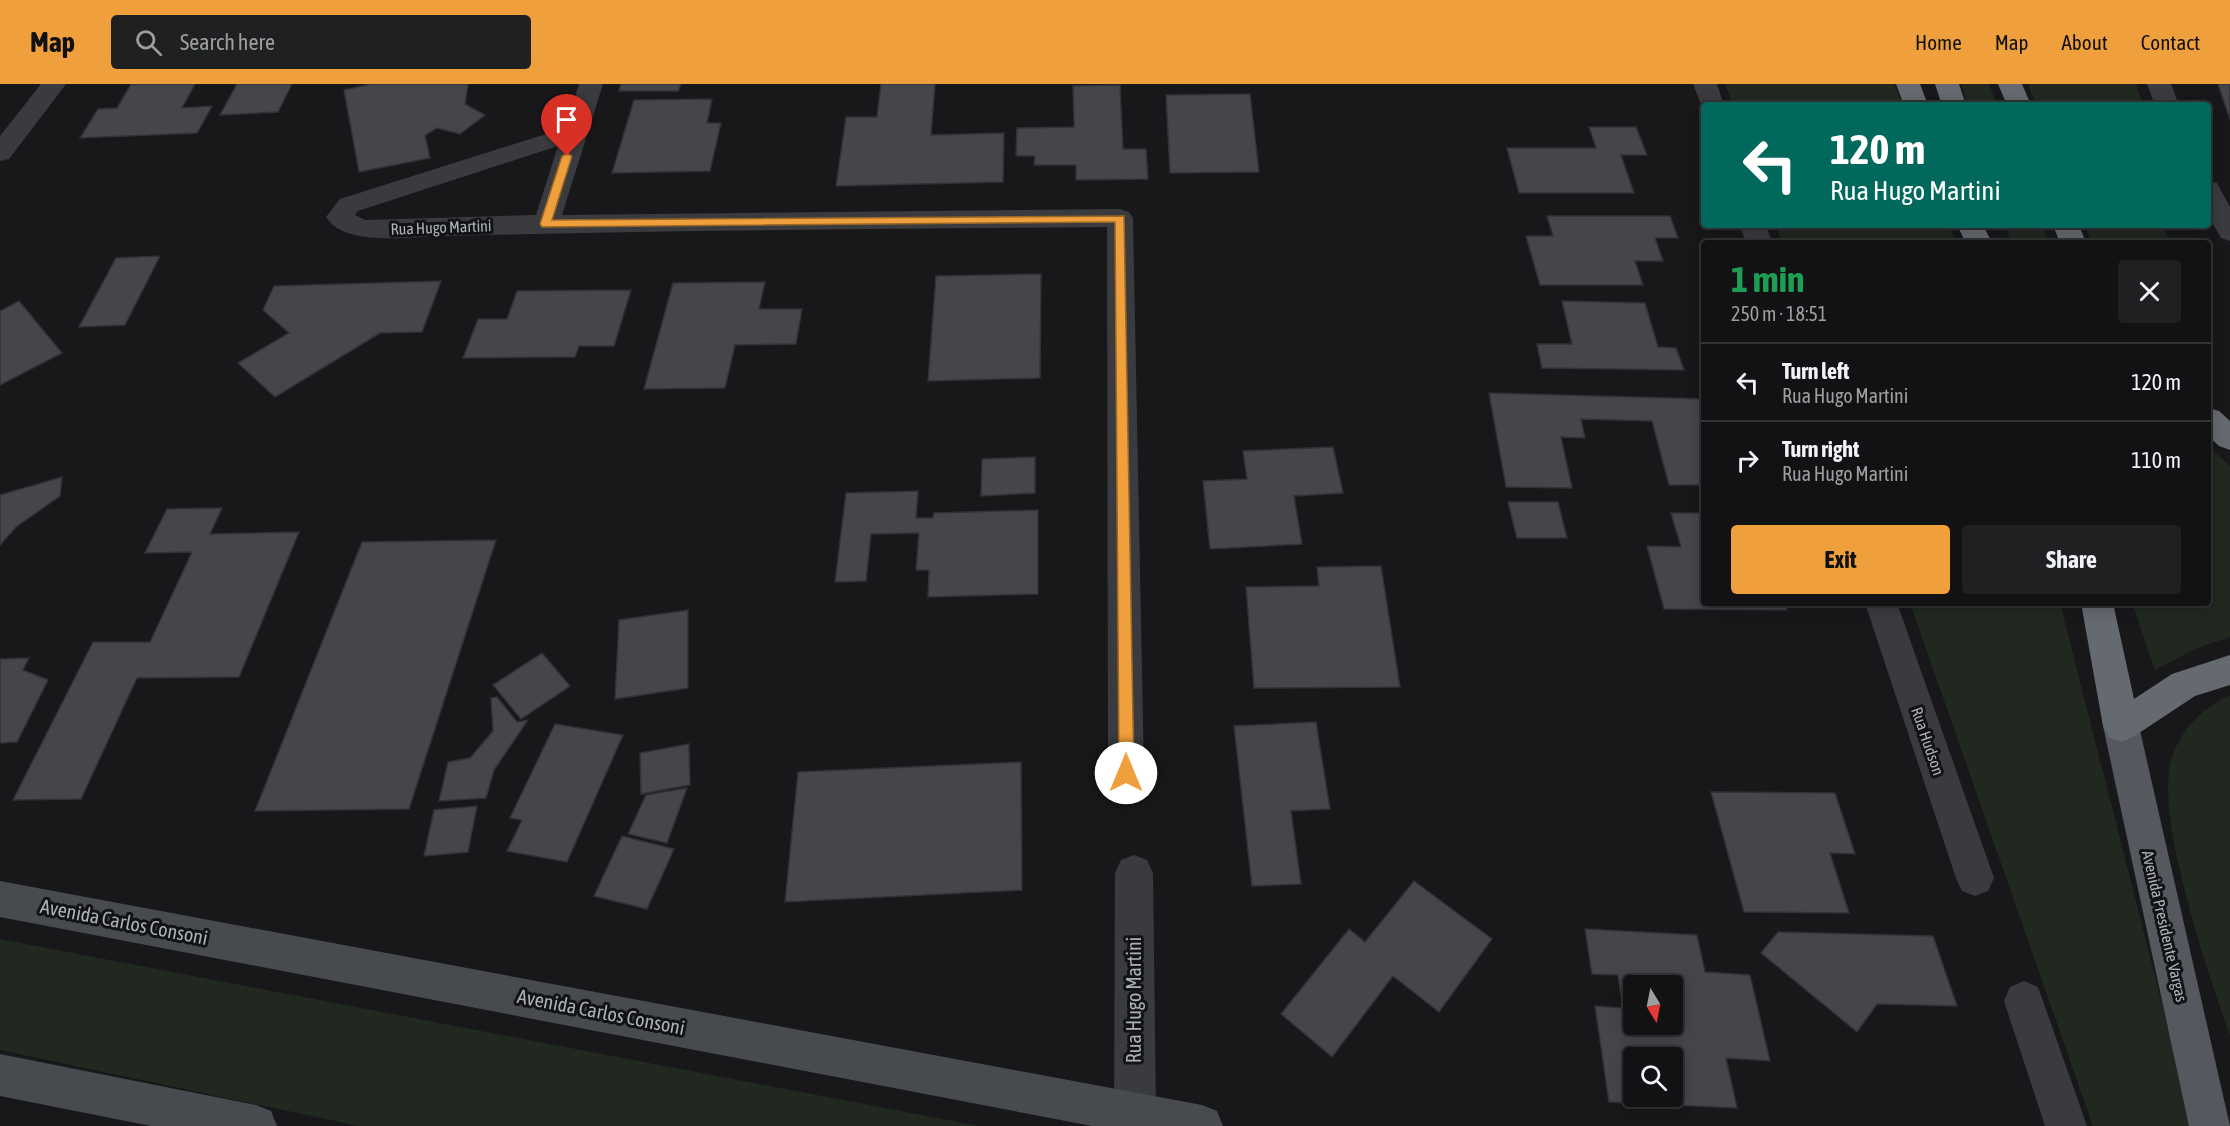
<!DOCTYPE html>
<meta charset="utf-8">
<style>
:root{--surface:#121214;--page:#1f2022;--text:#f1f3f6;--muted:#9c9ea0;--line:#313234;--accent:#ef9f3b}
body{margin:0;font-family:"Asap Condensed",sans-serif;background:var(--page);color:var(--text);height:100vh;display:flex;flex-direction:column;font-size:22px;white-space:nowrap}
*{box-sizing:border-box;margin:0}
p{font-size:20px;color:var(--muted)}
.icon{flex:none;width:33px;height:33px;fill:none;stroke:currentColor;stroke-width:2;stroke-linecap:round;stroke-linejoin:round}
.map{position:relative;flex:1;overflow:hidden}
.sheet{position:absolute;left:1701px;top:156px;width:510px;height:366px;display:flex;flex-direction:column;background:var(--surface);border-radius:6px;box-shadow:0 3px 15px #0003,0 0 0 2px var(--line)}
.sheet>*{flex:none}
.guide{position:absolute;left:1701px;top:18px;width:510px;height:126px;border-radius:6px;box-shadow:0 3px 15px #0003,0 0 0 2px var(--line);background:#00695c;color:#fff;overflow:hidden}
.needle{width:39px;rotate:170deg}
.fabs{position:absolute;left:1623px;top:891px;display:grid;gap:12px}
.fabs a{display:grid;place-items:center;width:60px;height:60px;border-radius:6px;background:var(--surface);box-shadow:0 3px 15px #0003,0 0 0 2px var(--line);font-size:30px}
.pin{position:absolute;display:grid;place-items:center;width:51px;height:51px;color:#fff;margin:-62px -26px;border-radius:50% 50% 50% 0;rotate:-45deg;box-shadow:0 0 6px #0007}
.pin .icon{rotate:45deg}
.me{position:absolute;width:66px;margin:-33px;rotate:0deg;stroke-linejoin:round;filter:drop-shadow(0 0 4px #0008)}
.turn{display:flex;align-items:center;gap:21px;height:126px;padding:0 30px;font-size:27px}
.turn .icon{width:78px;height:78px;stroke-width:2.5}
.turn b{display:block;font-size:42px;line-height:51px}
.round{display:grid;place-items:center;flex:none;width:63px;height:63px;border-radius:6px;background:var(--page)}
.headline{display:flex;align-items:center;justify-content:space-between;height:102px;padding:0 30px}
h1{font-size:36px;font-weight:700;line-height:45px;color:#1e9e55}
.action{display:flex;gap:12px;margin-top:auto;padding:12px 30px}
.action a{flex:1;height:69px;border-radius:6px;background:var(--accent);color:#111;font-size:24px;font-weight:700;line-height:69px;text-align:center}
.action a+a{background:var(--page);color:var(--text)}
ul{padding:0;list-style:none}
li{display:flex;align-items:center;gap:18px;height:78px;padding:0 30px;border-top:2px solid var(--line)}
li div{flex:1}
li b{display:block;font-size:22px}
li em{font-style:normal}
header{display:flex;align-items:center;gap:36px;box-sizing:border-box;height:84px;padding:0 30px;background:var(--accent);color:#111}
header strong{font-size:28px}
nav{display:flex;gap:33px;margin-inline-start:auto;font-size:21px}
.search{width:420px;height:54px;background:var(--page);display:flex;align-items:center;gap:15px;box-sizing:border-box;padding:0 21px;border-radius:6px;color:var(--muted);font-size:22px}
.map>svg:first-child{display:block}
.green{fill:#202820}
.building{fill:#45464a;stroke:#323236;stroke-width:1.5;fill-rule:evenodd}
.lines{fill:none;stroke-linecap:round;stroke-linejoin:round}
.street{fill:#393b3f;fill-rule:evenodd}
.secondary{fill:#474a4f;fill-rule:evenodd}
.primary{fill:#55585e;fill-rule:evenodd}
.highway{fill:#656970;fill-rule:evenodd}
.route{fill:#ef9f3b;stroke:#9b6726;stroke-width:1.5}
.labels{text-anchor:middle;stroke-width:6;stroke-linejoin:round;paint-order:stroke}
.street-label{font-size:16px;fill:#abb1ba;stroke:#131315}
.near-street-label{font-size:20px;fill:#abb1ba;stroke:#131315}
</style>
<header>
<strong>Map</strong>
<div class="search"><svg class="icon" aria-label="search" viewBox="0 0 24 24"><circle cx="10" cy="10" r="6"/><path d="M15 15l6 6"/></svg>Search here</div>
<nav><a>Home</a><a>Map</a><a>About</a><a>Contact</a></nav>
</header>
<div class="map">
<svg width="2230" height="1042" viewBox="0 0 2230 1042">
<rect width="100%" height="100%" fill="#18181a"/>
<g class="green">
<polygon points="1725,0 1894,0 1903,21 1733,21"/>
<polygon points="1961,0 1989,0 1997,21 1968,21"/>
<polygon points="2028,0 2136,0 2143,21 2036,21"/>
<polygon points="1776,141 1949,141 1956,159 1782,159"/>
<polygon points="2005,141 2042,141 2049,159 2011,159"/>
<polygon points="2085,141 2163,141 2170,159 2090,154"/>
<polygon points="2208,362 2230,382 2230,553 2197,564 2155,586 2132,519 2208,519"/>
<polygon points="1910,519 2060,519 2193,1042 2093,1042"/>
<path d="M2230,611V952C2209,891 2155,736 2171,677C2179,647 2203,623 2230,611Z"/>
<polygon points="0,855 979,1042 359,1042 0,966"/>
</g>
<g class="building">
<polygon points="131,0 195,0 182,24 212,22 197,49 80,54 98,25 117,24"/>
<polygon points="237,0 292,0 278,28 220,31"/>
<polygon points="371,0 468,0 465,20 485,31 460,50 437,44 425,51 430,74 359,88 344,6"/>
<polygon points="621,0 681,0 678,7 619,7"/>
<polygon points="881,0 935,0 931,51 1004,49 1003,98 836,102 846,33 877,33"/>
<polygon points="2218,0 2230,0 2230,35"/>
<polygon points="1120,1 1123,65 1146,65 1148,95 1076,96 1076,81 1034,81 1035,72 1016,72 1017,44 1074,43 1073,2"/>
<polygon points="1250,10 1259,88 1170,89 1166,11"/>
<polygon points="712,15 707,39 721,39 710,87 612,89 634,16"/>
<polygon points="1589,43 1636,43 1647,71 1621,71 1634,109 1519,109 1507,64 1596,64"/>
<polygon points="1547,132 1670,132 1678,154 1655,154 1663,177 1635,177 1643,201 1540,201 1526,152 1553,152"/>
<polygon points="160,172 125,241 79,243 116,174"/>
<polygon points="1041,190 1040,294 928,297 936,192"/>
<polygon points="441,197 422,248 380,249 275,313 238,279 289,249 263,226 274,202"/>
<polygon points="765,198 759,225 802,225 796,260 735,261 725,304 644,305 673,199"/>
<polygon points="631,206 614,262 579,262 575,273 463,274 478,235 507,235 517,207"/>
<polygon points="19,217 62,269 0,301 0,227"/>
<polygon points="1562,217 1645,219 1658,263 1676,264 1684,286 1542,284 1537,260 1572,260"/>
<polygon points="1489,309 1704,315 1704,401 1669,401 1652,337 1581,335 1585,354 1561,353 1572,404 1506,403"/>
<polygon points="1333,363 1343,409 1294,412 1302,460 1210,465 1203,397 1247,395 1243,367"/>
<polygon points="1035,373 1035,409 981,412 982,375"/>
<polygon points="62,393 60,412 16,443 0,461 0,411"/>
<polygon points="918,407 916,434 933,434 934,429 1038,426 1038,510 928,513 929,486 916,486 919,449 871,450 866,497 835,498 846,409"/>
<polygon points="1508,418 1558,418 1567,454 1517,454"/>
<polygon points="222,424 210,450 299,448 239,593 137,594 81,715 13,716 93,558 150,558 192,468 145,469 167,425"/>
<polygon points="1671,429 1704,429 1704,519 1785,519 1787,526 1664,525 1647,462 1681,463"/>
<polygon points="496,456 409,725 255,727 362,458"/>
<polygon points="1381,482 1400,603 1254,604 1246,503 1319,502 1317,483"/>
<polygon points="688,526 688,604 615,615 619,536"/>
<polygon points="542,569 570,602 521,635 493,601"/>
<polygon points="29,574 23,586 48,596 17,658 0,659 0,575"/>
<polygon points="497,613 517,638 528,636 494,686 486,714 439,717 448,678 470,674 493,647 491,614"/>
<polygon points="1316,638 1330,725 1291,727 1301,800 1252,802 1234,642"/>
<polygon points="555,640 623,651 567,778 507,767 522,736 510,734"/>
<polygon points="689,660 690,701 641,710 640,669"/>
<polygon points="1021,678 1022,806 785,818 798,688"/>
<polygon points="687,704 667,759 628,750 646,711"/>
<polygon points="1711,708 1835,709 1855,770 1830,769 1849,829 1744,828"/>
<polygon points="477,722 468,768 424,772 434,726"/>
<polygon points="622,752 674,765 647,825 594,812"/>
<polygon points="1414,797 1492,855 1439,928 1393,892 1332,973 1281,930 1349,845 1365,858"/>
<path d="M1585,845L1697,851L1705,888L1750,891L1770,977L1726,974L1737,1024L1609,1018L1595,922L1623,924L1618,891L1592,890ZM1634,902H1672V940H1634ZM1634,974H1672V1012H1634Z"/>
<polygon points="1778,848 1933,852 1957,922 1877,920 1857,948 1761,869"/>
</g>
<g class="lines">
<g class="street">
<polygon points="41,0 66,0 9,75 0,77 0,52"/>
<path d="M579,0H603L562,131L1120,125L1129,128L1133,134L1144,689L1139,701L1126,705L1113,701L1108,689L1107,143C887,145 666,146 446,152C413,152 345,164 326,133L340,115L565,44ZM558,62L536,131L365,136L355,131L358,127Z"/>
<polygon points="1693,0 1717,0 1724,21 1704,21 1703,26"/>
<polygon points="2147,0 2171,0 2179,21 2155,21"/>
<polygon points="2208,97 2217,99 2230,123 2230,157 2221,154 2208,131"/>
<polygon points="1740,141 1766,141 1772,159 1746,159"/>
<polygon points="1865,519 1897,519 1994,794 1988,807 1975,812 1962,807 1956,794"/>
<polygon points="1134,771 1147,776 1153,789 1156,1029 1151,1042 1109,1042 1114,1029 1115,789 1121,776"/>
<polygon points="2024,897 2038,903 2087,1042 2045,1042 2004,917 2010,903"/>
</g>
<g class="secondary">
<polygon points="0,797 1202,1021 1217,1027 1223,1042 1092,1042 0,833"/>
<polygon points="0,970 256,1021 271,1027 277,1042 151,1042 0,1012"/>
</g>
<polygon class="primary" points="2121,626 2133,631 2139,642 2230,1042 2189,1042 2103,642 2109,631"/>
<g class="highway">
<polygon points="1896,0 1920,0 1928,21 1904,21"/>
<polygon points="1935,0 1959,0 1966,21 1942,21"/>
<polygon points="1998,0 2022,0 2031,21 2007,21"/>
<polygon points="1957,141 1983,141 1992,159 1966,159"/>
<polygon points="2053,141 2079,141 2086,159 2060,159"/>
<polygon points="2208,324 2219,327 2230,337 2230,366 2219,362 2208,352"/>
<polygon points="2081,519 2113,519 2134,615 2172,590 2230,571 2230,601 2195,612 2133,653 2121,658 2109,653 2103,642"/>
</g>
</g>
<polygon class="route" points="567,69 572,72 552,136 1124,132 1134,689 1131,694 1126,696 1119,689 1115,138 542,143 540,140 562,72"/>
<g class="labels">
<g class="street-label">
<text transform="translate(441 143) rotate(-2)" y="6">Rua Hugo Martini</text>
<text transform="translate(1928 657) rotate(71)" y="6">Rua Hudson</text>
<text transform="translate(2165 842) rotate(77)" y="6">Avenida Presidente Vargas</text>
</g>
<g class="near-street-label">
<text transform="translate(124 838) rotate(11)" y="7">Avenida Carlos Consoni</text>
<text transform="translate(1134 916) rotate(-90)" y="7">Rua Hugo Martini</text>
<text transform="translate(601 928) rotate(11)" y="7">Avenida Carlos Consoni</text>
</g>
</g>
</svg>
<div class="fabs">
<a><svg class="needle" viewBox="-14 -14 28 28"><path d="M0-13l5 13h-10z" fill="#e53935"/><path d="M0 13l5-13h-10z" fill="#9c9ea0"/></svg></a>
<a><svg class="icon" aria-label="search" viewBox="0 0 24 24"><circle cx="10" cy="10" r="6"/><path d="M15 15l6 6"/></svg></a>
</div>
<div class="pin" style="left:567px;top:72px;background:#d93025"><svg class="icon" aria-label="arrive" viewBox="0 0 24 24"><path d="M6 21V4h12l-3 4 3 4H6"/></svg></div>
<svg class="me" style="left:1126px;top:689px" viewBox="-20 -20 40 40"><circle r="19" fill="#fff"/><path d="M0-13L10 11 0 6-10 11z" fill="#ef9f3b"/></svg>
<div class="guide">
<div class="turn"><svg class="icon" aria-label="left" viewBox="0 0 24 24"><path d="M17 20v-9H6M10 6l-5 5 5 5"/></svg><div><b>120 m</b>Rua Hugo Martini</div></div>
</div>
<section class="sheet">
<div class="headline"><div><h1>1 min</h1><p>250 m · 18:51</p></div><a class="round"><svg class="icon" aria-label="close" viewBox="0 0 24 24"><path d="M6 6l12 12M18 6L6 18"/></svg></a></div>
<ul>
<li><svg class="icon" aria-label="left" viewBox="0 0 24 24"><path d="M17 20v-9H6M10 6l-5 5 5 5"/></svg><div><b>Turn left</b><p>Rua Hugo Martini</p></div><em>120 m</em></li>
<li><svg class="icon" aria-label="right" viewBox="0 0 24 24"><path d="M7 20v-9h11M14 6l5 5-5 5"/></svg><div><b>Turn right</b><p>Rua Hugo Martini</p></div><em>110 m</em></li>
</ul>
<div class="action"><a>Exit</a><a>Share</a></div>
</section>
</div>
